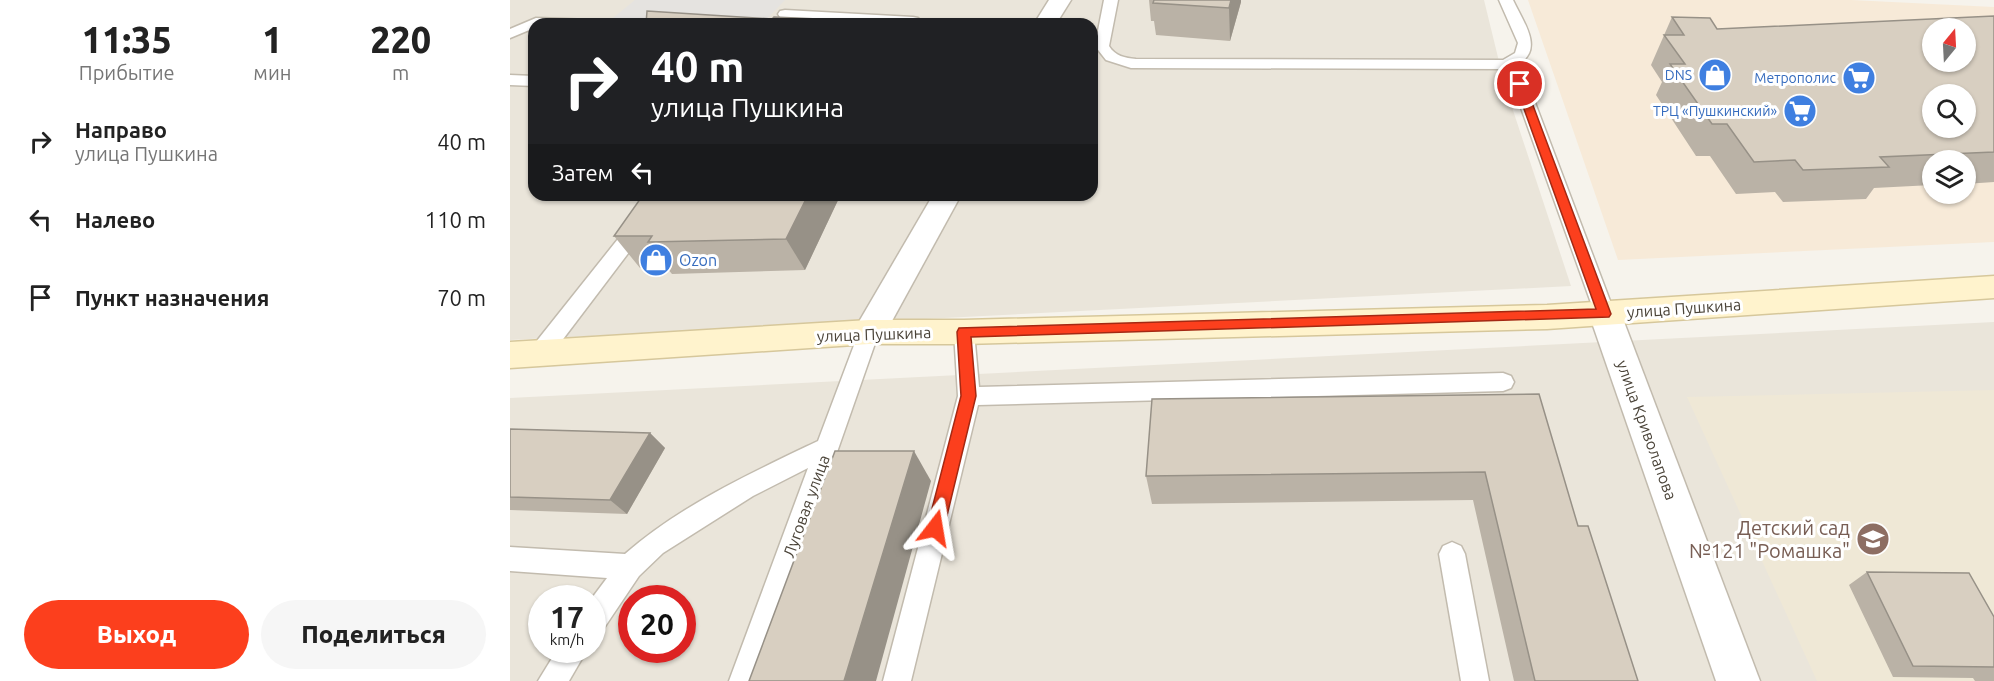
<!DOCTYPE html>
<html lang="ru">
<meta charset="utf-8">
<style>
:root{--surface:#fff;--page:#f6f6f6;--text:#222;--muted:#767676;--accent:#fc3f1d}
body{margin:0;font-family:Ubuntu,sans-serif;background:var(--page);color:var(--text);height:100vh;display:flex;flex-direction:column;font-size:22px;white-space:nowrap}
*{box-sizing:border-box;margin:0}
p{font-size:20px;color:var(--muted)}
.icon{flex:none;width:33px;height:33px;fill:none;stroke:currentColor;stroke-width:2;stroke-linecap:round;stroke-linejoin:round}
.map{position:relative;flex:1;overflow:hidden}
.sheet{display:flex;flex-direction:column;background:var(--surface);width:510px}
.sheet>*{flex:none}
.top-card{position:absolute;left:18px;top:18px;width:570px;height:183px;border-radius:18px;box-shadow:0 2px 4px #0004;background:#202124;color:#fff;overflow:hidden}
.needle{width:39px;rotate:18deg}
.buttons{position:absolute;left:1412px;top:18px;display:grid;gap:12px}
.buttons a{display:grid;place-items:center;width:54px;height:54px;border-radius:50%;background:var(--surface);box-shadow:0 2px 4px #0004;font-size:30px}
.speed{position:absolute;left:18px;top:585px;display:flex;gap:12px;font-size:30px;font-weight:700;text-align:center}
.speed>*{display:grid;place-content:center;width:78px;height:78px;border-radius:50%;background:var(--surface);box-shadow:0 2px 4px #0004;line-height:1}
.speed small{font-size:15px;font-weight:400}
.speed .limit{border:9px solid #d22;background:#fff;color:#111}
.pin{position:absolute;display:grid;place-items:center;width:51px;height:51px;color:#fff;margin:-26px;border:3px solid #fff;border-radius:50%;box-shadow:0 2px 6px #0007}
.me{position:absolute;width:66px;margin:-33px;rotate:14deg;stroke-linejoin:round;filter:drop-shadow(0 0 4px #0008)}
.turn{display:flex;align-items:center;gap:21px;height:126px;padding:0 24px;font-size:27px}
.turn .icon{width:78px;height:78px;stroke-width:2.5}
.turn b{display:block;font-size:42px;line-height:51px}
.then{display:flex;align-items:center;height:57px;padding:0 24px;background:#0003;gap:12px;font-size:22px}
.eta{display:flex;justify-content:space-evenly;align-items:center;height:102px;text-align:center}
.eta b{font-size:36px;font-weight:800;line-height:42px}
.primary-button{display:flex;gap:12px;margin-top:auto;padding:12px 24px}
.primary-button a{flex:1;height:69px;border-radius:36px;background:var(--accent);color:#fff;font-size:24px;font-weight:800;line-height:69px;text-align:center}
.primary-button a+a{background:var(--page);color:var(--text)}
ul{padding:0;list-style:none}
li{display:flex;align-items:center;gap:18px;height:78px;padding:0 24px}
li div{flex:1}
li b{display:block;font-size:22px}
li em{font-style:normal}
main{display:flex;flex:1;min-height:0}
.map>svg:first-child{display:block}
.residential{fill:#eae5da;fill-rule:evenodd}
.commercial{fill:#f7ead8;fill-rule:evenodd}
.education{fill:#efe8d6}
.parking{fill:#e5e3e0}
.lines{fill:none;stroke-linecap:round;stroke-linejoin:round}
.service-casing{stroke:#c2bbae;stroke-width:3}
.minor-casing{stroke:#c2bbae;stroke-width:3}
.tertiary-casing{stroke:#c2bbae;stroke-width:3}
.secondary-casing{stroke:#d6c79b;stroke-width:3}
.service{fill:#fff;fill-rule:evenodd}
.minor{fill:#fff;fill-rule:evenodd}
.tertiary{fill:#fff;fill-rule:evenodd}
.secondary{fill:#fff3cd;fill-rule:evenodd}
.wall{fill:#bab2a6}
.shaded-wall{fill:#979187}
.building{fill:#d8cfc1;stroke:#979187;stroke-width:1.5;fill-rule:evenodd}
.route{fill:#fc3f1d;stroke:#a42913;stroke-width:1.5}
.labels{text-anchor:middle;stroke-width:6;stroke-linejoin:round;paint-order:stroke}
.far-shop-label{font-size:14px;fill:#366cbe;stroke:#fff;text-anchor:end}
.shop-label{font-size:16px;fill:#366cbe;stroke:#fff;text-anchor:start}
.street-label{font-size:16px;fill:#4b4439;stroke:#fff}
.near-education-label{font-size:20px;fill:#785e54;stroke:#fff;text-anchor:end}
</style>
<main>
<section class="sheet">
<div class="eta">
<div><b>11:35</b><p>Прибытие</p></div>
<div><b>1</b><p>мин</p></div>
<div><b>220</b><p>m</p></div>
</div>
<ul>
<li><svg class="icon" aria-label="right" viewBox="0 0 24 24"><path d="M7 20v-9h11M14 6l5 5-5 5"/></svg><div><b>Направо</b><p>улица Пушкина</p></div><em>40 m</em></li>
<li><svg class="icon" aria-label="left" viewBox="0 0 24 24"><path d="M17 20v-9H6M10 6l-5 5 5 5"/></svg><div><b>Налево</b></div><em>110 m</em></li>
<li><svg class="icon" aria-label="arrive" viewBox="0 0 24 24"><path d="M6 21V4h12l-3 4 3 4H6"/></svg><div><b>Пункт назначения</b></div><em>70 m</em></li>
</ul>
<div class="primary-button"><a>Выход</a><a>Поделиться</a></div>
</section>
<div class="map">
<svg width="1484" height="681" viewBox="0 0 1484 681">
<rect width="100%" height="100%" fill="#f6f3ec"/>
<g class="residential">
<path d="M0,0H974L995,86L1061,286L0,340ZM24,24H582V195H24Z"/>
<path d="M1484,322V681H0V398ZM32,598H82V650H32ZM122,598H172V650H122Z"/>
</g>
<path class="commercial" d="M1018,0H1341L1484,7V242L1108,260ZM1422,28H1455V62H1422ZM1422,94H1455V128H1422ZM1422,160H1455V194H1422Z"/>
<polygon class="education" points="1484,390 1484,681 1307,681 1177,397"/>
<polygon class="parking" points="125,0 275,0 252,24 184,24 103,18"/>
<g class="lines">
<defs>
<g id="service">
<path d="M594,0H608L599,46C605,56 615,58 626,59L993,60L1005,53L1008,43L989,0H1003C1012,20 1034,48 1010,63L1105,314L1102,319L1095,322L1088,319L1085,314L997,69L621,68L596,60L585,46Z"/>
<polygon points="275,10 403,17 408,18 413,24 270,17 268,14 270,11"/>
<polygon points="26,18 81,20 88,24 24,24 24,28 0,38 0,29"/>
<polygon points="0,75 24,76 24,86 0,85"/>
<polygon points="143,195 170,195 167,199 157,202 38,359 30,361 22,359 19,353 22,347"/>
<path d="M359,324L366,326L369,332L247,681H219L298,468L243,496L153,553L129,576L92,631L82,635V598L97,578L0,571V547L115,554C171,505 241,473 308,441L349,332L352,326Z"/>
<polygon points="454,324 461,326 464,332 469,387 993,373 1001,376 1004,382 1001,388 993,391 468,405 401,681 373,681 448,396 444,332 447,326"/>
<polygon points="942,542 951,546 955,554 979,681 951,681 929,554 933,546"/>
<polygon points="47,650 77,650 59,681 28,681"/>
</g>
<g id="minor">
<polygon points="539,0 561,0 546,24 524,24"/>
<polygon points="423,195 451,195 371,341 359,344 347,341 343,332"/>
</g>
<polygon id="tertiary" points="1095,302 1106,306 1111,314 1250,681 1206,681 1079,314 1084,306"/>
<polygon id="secondary" points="1484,276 1484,298 1037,329 454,344 359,344 0,368 0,342 359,320 454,320 1037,305"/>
</defs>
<use href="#service" class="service-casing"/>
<use href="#minor" class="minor-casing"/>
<use href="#tertiary" class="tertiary-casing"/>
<use href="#secondary" class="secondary-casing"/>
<use href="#service" class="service"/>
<use href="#minor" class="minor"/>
<use href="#tertiary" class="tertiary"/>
<use href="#secondary" class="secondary"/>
</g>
<g class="wall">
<polygon points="639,0 731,0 731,2 720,41 646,35 644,21 641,21"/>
<polygon points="1484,16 1484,182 1455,184 1455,160 1422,160 1422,185 1364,188 1356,199 1273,202 1265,192 1226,194 1200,156 1186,156 1146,95 1152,82 1141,65 1162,17 1207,29"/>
<polygon points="330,196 295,270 162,274 157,268 130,268 104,236"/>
<polygon points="1029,394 1068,526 1128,681 1004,681 963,500 642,504 636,476"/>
<polygon points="0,429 140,433 155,448 117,514 0,510"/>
<polygon points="1357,572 1484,617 1484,681 1465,681 1463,678 1383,677 1339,585"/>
</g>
<g class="shaded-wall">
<polygon points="721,0 731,0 731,2 720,41 719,8"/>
<polygon points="298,195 329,195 330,196 295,270 276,239"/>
<polygon points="140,433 155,448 117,514 100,500"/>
<polygon points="404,451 421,481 366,681 334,681"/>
</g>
<g class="building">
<polygon points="644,0 721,0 719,8 643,3"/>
<polygon points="137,11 262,19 264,17 352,21 350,24 136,24"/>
<path d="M1484,16V152L1370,157L1379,167L1293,170L1285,160L1244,162L1217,124H1202L1160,64H1175L1154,35H1174L1162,17L1200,18L1207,29ZM1422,28H1455V62H1422ZM1422,94H1455V128H1422Z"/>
<polygon points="133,195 298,195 276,239 138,242 142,236 104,236"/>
<polygon points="1029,394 1068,526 1078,526 1128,681 1025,681 975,472 636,476 642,399"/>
<polygon points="0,429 140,433 100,500 0,497"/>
<polygon points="325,451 404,451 334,681 239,681"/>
<polygon points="1357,572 1459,573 1484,617 1484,667 1403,666"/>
</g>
<polygon class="route" points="1010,81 1015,84 1101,314 1099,317 461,337 466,396 434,528 431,533 425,535 420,533 417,528 451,396 447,332 449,328 1086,309 1005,84"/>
<defs>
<symbol id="shop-disc" viewBox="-11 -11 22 22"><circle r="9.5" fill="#3f7fe0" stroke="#fff"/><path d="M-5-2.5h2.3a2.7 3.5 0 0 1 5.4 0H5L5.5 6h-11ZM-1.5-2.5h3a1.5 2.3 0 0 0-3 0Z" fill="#fff"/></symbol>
<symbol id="supermarket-disc" viewBox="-11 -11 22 22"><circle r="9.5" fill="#3f7fe0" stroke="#fff"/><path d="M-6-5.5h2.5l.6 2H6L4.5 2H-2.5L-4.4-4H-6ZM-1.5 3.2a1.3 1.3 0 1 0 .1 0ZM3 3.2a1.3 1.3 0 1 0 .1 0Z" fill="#fff"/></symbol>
<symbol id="school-disc" viewBox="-11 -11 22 22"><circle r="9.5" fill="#8d6e63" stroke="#fff"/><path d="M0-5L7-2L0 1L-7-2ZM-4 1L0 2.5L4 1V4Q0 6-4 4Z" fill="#fff"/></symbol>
</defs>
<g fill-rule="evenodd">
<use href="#shop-disc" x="1186" y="56" width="38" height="38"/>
<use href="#supermarket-disc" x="1330" y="59" width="38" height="38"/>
<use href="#supermarket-disc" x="1271" y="92" width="38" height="38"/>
<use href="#shop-disc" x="127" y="241" width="38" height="38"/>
<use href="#school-disc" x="1344" y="520" width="38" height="38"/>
</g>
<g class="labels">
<g class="far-shop-label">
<text x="1182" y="80">DNS</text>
<text x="1326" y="83">Метрополис</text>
<text x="1267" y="116">ТРЦ «Пушкинский»</text>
</g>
<g class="shop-label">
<text x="169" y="266">Ozon</text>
</g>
<g class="street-label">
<text transform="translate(1174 308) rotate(-4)" y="6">улица Пушкина</text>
<text transform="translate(364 334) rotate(-2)" y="6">улица Пушкина</text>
<text transform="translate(1137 430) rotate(70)" y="6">улица Криволапова</text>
<text transform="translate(296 506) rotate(-70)" y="6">Луговая улица</text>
</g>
<g class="near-education-label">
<text x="1340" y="535">Детский сад<tspan x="1340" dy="23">№121 "Ромашка"</tspan></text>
</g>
</g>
</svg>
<div class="buttons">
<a><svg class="needle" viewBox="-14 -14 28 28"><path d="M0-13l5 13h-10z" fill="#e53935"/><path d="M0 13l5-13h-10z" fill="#767676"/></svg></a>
<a><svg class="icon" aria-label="search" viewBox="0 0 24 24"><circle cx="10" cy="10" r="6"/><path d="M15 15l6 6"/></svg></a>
<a><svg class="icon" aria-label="layers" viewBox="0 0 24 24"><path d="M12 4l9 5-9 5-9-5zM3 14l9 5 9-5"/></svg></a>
</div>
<div class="speed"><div>17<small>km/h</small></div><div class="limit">20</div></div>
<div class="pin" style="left:1010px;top:84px;background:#d93025"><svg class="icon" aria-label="arrive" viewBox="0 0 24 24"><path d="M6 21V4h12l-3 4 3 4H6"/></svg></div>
<svg class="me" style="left:425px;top:528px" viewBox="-20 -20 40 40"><path d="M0-17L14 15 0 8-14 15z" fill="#fc3f1d" stroke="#fff" stroke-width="4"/></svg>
<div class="top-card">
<div class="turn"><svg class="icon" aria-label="right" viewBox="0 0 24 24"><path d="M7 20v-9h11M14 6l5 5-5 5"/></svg><div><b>40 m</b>улица Пушкина</div></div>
<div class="then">Затем<svg class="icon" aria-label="left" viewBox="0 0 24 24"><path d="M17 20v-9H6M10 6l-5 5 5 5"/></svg></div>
</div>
</div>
</main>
